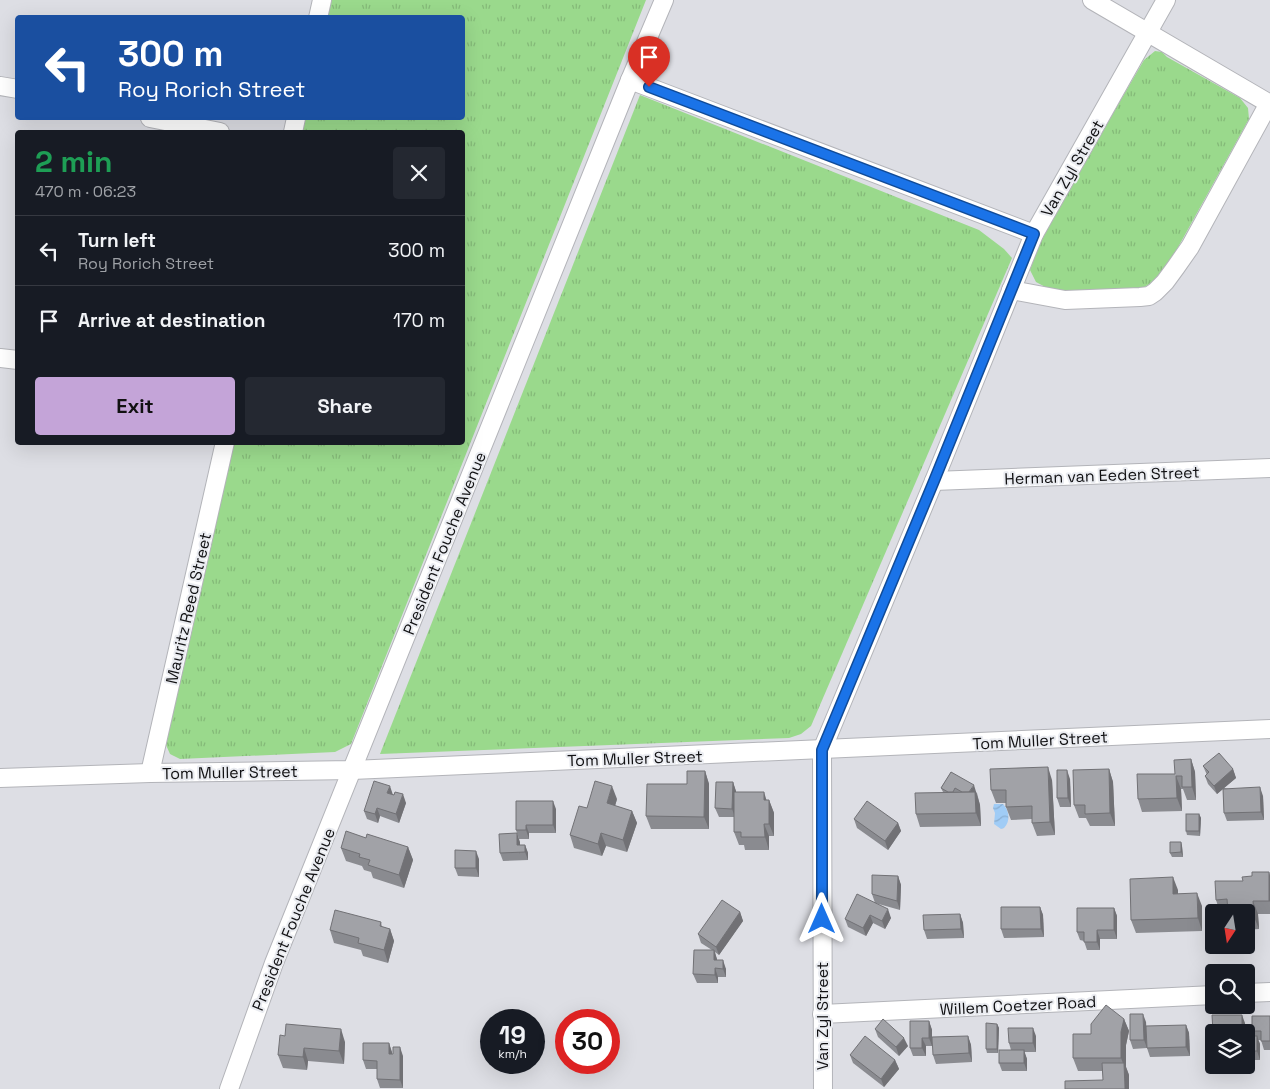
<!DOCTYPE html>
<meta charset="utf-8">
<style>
:root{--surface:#171b24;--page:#242831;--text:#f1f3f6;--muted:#9ea1a6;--line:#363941;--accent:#c4a4d8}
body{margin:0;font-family:"Space Grotesk",sans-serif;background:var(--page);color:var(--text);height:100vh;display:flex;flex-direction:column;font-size:19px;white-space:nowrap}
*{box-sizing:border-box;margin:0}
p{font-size:16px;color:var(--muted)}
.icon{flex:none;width:28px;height:28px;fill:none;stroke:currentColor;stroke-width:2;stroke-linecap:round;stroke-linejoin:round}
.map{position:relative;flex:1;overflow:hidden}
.drawer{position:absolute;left:15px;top:130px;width:450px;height:315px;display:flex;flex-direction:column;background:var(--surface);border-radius:5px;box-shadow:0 5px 20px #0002}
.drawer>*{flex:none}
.top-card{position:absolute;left:15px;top:15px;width:450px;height:105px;border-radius:5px;box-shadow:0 5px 20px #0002;background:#1a4fa0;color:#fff;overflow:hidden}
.needle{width:32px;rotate:192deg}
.tools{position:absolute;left:1205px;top:904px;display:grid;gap:10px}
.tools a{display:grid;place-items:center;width:50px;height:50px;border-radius:5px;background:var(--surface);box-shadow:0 5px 20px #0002;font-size:25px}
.speed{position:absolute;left:480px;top:1009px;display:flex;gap:10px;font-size:25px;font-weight:700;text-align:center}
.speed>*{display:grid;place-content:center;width:65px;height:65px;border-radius:50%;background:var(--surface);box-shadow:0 5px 20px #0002;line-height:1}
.speed small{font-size:12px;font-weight:400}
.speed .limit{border:8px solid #d22;background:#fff;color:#111}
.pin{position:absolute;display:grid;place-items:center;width:42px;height:42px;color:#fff;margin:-51px -21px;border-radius:50% 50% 50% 0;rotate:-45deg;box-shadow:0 0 5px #0007}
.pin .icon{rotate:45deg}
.me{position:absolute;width:55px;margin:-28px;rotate:0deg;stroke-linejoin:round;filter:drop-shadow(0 0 4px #0008)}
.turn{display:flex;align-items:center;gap:18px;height:105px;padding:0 20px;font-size:22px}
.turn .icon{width:65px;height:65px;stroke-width:2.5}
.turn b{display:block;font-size:35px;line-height:42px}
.round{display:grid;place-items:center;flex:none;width:52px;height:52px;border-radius:5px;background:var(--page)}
.head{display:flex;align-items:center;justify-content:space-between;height:85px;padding:0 20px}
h1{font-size:30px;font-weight:700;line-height:38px;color:#1e9e55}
.primary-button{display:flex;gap:10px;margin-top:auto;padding:10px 20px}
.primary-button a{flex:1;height:58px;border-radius:5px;background:var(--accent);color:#111;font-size:20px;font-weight:700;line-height:58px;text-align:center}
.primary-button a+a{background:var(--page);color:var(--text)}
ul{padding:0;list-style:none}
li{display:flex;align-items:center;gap:15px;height:70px;padding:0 20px;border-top:1px solid var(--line)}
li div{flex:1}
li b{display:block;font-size:19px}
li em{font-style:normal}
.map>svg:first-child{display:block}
.park{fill:url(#park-tufts)}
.water{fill:url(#water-waves)}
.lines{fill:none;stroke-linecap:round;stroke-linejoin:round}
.street-casing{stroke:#b3b4b9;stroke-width:20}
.street{stroke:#fff;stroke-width:18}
.wall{fill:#8a8b90}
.shaded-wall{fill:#717175}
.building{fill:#a1a2a7;stroke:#717175}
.route-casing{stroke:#114b97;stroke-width:12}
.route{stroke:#1a73e8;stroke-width:9}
.labels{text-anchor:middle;stroke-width:4;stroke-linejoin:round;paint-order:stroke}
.street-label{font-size:16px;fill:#111113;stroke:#eaecf1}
</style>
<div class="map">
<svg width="1270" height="1089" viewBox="0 0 1270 1089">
<defs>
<pattern id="park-tufts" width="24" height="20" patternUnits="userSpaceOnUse" patternTransform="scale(1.25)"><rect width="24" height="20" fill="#9ad98c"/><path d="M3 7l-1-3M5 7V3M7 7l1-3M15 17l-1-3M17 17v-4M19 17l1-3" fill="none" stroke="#84b978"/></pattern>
<pattern id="water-waves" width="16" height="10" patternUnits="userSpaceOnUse" patternTransform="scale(1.25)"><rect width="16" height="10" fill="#a0ccf6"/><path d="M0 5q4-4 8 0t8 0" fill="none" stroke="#89aed2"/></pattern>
</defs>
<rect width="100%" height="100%" fill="#dddee4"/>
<g class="park">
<polygon points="331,0 646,0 351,744 335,752 180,759 170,754 166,745 233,443 462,442 462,132 301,132 305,118 462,118 462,18 327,17"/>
<polygon points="1155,51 1162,52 1167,57 1240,98 1248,108 1249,119 1171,260 1155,281 1139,290 1067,292 1049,289 1036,282 1030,270 1043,233 1144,60"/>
<polygon points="640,95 979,230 1004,249 1012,258 811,726 801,734 789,738 380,754"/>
</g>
<path class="water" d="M994,804H1003C1009,810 1011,821 1004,828L1001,829L994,824L995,813L993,808Z"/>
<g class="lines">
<defs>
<g id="street">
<polyline points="1092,0 1270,104"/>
<polyline points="318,18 322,0"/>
<polyline points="630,80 1034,234"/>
<polyline points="0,86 18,89"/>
<polyline points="150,118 220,132"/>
<polyline points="293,132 296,118"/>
<polyline points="1011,290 1065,300 1140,297 1149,296 1155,292 1165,282 1176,267 1190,247 1269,103"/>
<polyline points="0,358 18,360"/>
<polyline points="934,481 1270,468"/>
<polyline points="150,773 225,442"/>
<polyline points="0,778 150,773 352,770 1270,729"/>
<polyline points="1246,993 1270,992"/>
<polyline points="822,1014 1214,995"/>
<polyline points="229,1089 274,963 630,80 664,0"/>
<polyline points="823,1089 822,750 934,481 1034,234 1166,0"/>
</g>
</defs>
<use href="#street" class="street-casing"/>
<use href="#street" class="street"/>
</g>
<g class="wall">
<polygon points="1191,759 1195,772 1196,800 1187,800 1183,789 1181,789 1182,811 1142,812 1138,799 1175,774"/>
<polygon points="1203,766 1233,769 1236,778 1224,788 1263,796 1264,820 1227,821 1224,813 1223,789 1217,794 1208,784 1205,776 1207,775"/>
<polygon points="1109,769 1113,782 1115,826 1090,826 1086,818 1079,818 1074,805"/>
<polygon points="705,771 709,784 709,829 651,829 646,816 687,784"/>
<polygon points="951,772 977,793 980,805 981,826 920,827 916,814 943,792 941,788"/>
<polygon points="1070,779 1071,807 1060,807 1057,798"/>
<polygon points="1052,780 1055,835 1037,836 1032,823 1032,819 1011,820 1006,807 1006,803 996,803 991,790"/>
<polygon points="733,782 736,792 767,800 769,800 774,813 774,836 769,836 769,850 745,850 744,845 739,845 734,832 734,817 719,817 715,808"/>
<polygon points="393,795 406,803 399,823 380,816 378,823 367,819 364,811"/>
<polygon points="617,799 615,806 632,811 637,823 627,852 606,846 602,856 574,848 570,835"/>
<polygon points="556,809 556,833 529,833 529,839 519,839 516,830"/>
<polygon points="1199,814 1201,818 1200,836 1187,835 1186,831"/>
<polygon points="854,819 898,823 901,831 888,850 857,828"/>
<polygon points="366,838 408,847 413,860 404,888 373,878 371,872 364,870 362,866 346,861 341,848"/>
<polygon points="520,842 520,845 525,845 528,853 528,860 503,861 500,853"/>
<polygon points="1181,842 1182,846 1183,857 1172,857 1170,853"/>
<polygon points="479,859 479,877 458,876 455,868"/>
<polygon points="1269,872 1270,876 1270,914 1258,914 1259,929 1246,930 1246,912 1220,912 1216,900 1243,881 1252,876"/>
<polygon points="898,876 901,885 900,910 875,903 891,918 885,929 873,923 866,936 848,927 845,919 875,903 872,894"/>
<polygon points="1178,890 1178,894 1202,906 1202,931 1136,933 1131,920"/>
<polygon points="1040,907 1043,915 1044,937 1004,938 1001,929"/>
<polygon points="1114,908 1117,916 1117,939 1100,939 1100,950 1087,950 1084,941 1080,940 1077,932"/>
<polygon points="740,912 743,921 719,955 715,952 717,960 726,969 726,977 718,977 718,983 697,983 693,974 712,950 701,943 698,934"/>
<polygon points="960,914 963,923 964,938 927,939 924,930"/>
<polygon points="381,922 382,927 390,929 394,941 388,963 363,956 361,950 334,943 330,930"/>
<polygon points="1270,1016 1270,1050 1264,1050 1261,1040 1258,1040 1260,1044 1260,1060 1246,1060 1246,1036 1254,1036 1252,1031"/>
<polygon points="1124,1019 1129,1031 1126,1045 1126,1067 1129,1075 1102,1071 1078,1071 1073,1058 1091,1034"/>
<polygon points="929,1021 932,1030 932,1046 926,1046 926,1056 913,1056 910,1048"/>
<polygon points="1146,1022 1147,1048 1133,1049 1130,1040"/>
<polygon points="997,1024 999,1028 998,1053 987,1053 986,1049"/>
<polygon points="1186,1025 1189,1033 1190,1056 1150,1057 1147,1048"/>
<polygon points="875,1029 908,1046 899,1056 878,1037"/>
<polygon points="285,1036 345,1042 344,1064 308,1061 307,1070 283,1068 278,1055"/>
<polygon points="968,1036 971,1045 972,1062 936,1064 933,1055"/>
<polygon points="1036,1036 1036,1052 1024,1052 1027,1059 1027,1071 1002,1071 999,1063 1011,1050 1009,1043"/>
<polygon points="389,1043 392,1054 403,1056 403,1088 380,1088 377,1079 377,1069 366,1069 363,1060"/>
<polygon points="850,1055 895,1060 899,1069 884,1087 853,1063"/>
</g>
<g class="shaded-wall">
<polygon points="1191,759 1195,772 1196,800 1192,787"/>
<polygon points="1048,767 1052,780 1055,835 1050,822"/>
<polygon points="1109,769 1113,782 1115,826 1110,813"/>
<polygon points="1233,769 1236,778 1217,794 1214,786"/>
<polygon points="1067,770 1070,779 1071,807 1068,798"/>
<polygon points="705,771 709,784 709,829 704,817"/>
<polygon points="1176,776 1181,789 1182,811 1177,798"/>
<polygon points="733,782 736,791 735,817 732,809"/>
<polygon points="974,785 980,805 981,826 976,813 968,795"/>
<polygon points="390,786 393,795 387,793"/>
<polygon points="612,786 617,799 612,816 607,803"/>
<polygon points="1260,787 1263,796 1264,820 1261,812"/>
<polygon points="764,792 768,805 764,800"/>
<polygon points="403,794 406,803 399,823 396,814"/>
<polygon points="769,800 774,813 774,836 769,824"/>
<polygon points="553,801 556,809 556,833 553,825"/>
<polygon points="377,808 380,816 378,823 375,814"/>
<polygon points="632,811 637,823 627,852 623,840"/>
<polygon points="1199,814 1201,818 1200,836 1199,831"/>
<polygon points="898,823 901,831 888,850 885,841"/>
<polygon points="764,824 769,836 769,850 765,837"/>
<polygon points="526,825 529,833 529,839 526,830"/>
<polygon points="517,833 520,842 520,854 517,845"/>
<polygon points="601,833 606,846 602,856 598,844"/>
<polygon points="1181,842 1182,846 1183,857 1181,852"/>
<polygon points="525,845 528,853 528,860 525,852"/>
<polygon points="408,847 413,860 404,888 399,875"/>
<polygon points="476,851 479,859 479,877 476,868"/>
<polygon points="1269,872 1270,876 1270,902 1269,901"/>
<polygon points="898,876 901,885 900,910 897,901"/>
<polygon points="1173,877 1178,890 1178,907 1173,894"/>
<polygon points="1197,893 1202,906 1202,931 1198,918"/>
<polygon points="1253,901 1258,914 1259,929 1254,917"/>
<polygon points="1040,907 1043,915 1044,937 1041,929"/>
<polygon points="1114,908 1117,916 1117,939 1114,930"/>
<polygon points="888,909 891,918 885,929 882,921"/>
<polygon points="740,912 743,921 719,955 716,947"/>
<polygon points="960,914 963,923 964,938 961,929"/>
<polygon points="870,915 873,923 866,936 863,928"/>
<polygon points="390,929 394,941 388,963 384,950"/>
<polygon points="1097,930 1100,939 1100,950 1097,942"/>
<polygon points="714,950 717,959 717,969 714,960"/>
<polygon points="723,960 726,969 726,977 723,969"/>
<polygon points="715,968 718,977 718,983 715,975"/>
<polygon points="1143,1014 1146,1022 1147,1048 1144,1040"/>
<polygon points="1242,1015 1245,1023 1245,1032 1242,1032"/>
<polygon points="1124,1019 1129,1031 1126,1045 1126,1067 1129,1075 1129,1089 1125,1089 1124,1066 1121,1058 1121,1032"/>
<polygon points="929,1021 932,1030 932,1046 929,1038"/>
<polygon points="997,1024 999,1028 998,1053 997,1049"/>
<polygon points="1186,1025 1189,1033 1190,1056 1186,1047"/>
<polygon points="1033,1028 1036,1036 1036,1052 1033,1043"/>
<polygon points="341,1029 345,1042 344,1064 339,1051"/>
<polygon points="968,1036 971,1045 972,1062 969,1053"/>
<polygon points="1257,1036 1260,1044 1260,1060 1257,1051"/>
<polygon points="904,1038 908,1046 899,1056 896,1047"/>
<polygon points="922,1038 926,1046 926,1056 922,1048"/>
<polygon points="389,1043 392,1052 392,1062 389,1054"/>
<polygon points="400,1047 403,1056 403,1088 400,1080"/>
<polygon points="304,1048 308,1061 307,1070 303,1057"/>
<polygon points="1024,1050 1027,1059 1027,1071 1024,1063"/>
<polygon points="895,1060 899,1069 884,1087 881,1079"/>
</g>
<g class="building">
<polygon points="1219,753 1233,769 1214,786 1205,776 1209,772 1203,766"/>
<polygon points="1191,759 1192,787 1182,787 1182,776 1176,776 1177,798 1138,799 1137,774 1175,774 1174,760"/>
<polygon points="1048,767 1050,822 1032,823 1032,806 1006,807 1006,790 991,790 990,769"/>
<polygon points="1109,769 1110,813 1085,814 1085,805 1074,805 1073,770"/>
<polygon points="1057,770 1067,770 1068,798 1057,798"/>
<polygon points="687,771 705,771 704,817 646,816 647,784 687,784"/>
<polygon points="951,772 974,785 969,792 962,792 955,788 953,792 948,792 941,788"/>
<polygon points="374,781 390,786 387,793 394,795 395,792 403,794 396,814 377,808 375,814 364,811"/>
<polygon points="595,781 612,786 607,803 632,811 623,840 601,833 598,844 570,835 579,806 587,808"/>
<polygon points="716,782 733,782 732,809 715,808"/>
<polygon points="1260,787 1261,812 1224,813 1223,789"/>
<polygon points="734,792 764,792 764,800 769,800 769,824 764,824 765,837 741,837 741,832 734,832"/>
<polygon points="975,792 976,813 916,814 915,793"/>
<polygon points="516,801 553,801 553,825 526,825 526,830 516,830"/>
<polygon points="867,801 898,823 885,841 854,819"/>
<rect x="1186" y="814" width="13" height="17"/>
<polygon points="346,831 366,838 367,834 408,847 399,875 368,865 370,860 359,857 360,854 341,848"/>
<polygon points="517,833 517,845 525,845 525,852 500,853 499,834"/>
<polygon points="1170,842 1181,842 1181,852 1170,853"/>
<polygon points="455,850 476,851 476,868 455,868"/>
<polygon points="1252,872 1269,872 1269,901 1253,901 1254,917 1246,917 1246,912 1228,912 1227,899 1216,900 1215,881 1243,881 1242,877 1252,876"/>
<polygon points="872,875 898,876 897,901 872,894"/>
<polygon points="1173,877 1173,894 1197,893 1198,918 1131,920 1130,879"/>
<polygon points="857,894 888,909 882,921 870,915 863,928 845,919"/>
<polygon points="722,900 740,912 716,947 698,934"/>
<polygon points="1001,907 1040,907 1041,929 1001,929"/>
<polygon points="1077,908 1114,908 1114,930 1097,930 1097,942 1084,942 1084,932 1077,932"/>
<polygon points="335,910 381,922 380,926 390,929 384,950 358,943 359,938 330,930"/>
<polygon points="960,914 961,929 924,930 923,915"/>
<polygon points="694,950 714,950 714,960 723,960 723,969 715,968 715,975 693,974"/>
<polygon points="1106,1005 1124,1019 1121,1032 1121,1058 1073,1058 1073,1034 1091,1034 1091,1024"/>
<polygon points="1130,1014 1143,1014 1144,1040 1130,1040"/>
<polygon points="1212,1015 1242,1015 1242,1032 1213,1032"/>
<polygon points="1252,1016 1270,1016 1270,1041 1261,1041 1261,1031 1252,1031"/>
<polygon points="883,1019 904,1038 896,1047 875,1029"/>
<polygon points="910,1021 929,1021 929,1038 922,1038 922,1048 910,1048"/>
<polygon points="986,1023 997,1024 997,1049 986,1049"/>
<polygon points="286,1024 341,1029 339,1051 304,1048 303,1057 278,1055 280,1035 285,1036"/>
<polygon points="1186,1025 1186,1047 1147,1048 1146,1026"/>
<polygon points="1008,1028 1033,1028 1033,1043 1009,1043"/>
<polygon points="865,1036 895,1060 881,1079 850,1055"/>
<polygon points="968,1036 969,1053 933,1055 932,1037"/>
<rect x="1246" y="1036" width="11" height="15"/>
<polygon points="363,1043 389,1043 389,1054 393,1054 393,1047 400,1047 400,1080 377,1079 377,1061 363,1060"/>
<rect x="999" y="1050" width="25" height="13"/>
<polygon points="1102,1063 1124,1063 1125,1089 1065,1089 1065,1081 1103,1080"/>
</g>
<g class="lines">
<defs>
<polyline id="route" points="649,87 1034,234 934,481 822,750 822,919"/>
</defs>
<use href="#route" class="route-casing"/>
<use href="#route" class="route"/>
</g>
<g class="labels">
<g class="street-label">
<text transform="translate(1072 168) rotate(-60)" y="6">Van Zyl Street</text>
<text transform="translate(1102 475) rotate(-2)" y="6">Herman van Eeden Street</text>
<text transform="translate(444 543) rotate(-68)" y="6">President Fouche Avenue</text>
<text transform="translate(188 608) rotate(-77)" y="6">Mauritz Reed Street</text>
<text transform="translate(1040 740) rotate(-3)" y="6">Tom Muller Street</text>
<text transform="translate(635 758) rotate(-2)" y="6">Tom Muller Street</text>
<text transform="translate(230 772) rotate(-1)" y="6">Tom Muller Street</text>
<text transform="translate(293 919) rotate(-68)" y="6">President Fouche Avenue</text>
<text transform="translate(1018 1005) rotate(-3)" y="6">Willem Coetzer Road</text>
<text transform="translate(822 1016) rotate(-90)" y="6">Van Zyl Street</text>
</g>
</g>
</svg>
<div class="tools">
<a><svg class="needle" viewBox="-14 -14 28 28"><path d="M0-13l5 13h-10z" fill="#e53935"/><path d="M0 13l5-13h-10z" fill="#9ea1a6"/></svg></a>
<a><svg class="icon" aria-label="search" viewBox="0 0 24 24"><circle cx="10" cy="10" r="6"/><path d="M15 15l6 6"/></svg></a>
<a><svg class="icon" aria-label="layers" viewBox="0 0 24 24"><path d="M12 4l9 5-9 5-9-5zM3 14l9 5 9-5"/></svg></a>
</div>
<div class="speed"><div>19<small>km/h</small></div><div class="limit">30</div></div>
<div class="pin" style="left:649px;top:87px;background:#d93025"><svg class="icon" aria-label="arrive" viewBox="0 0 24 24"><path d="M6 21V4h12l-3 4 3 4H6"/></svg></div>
<svg class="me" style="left:822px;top:919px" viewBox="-20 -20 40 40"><path d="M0-17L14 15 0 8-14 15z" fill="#1a73e8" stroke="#fff" stroke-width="4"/></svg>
<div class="top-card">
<div class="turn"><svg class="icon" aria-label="left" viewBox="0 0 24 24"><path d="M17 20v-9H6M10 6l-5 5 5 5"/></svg><div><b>300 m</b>Roy Rorich Street</div></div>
</div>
<section class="drawer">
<div class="head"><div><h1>2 min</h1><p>470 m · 06:23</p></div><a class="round"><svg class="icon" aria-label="close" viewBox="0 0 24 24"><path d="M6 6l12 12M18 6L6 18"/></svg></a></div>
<ul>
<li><svg class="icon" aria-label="left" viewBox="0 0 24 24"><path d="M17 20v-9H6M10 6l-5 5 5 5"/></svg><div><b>Turn left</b><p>Roy Rorich Street</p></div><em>300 m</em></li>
<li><svg class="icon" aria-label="arrive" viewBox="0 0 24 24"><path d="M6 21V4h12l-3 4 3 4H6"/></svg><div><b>Arrive at destination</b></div><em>170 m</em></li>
</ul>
<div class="primary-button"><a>Exit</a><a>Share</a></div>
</section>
</div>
